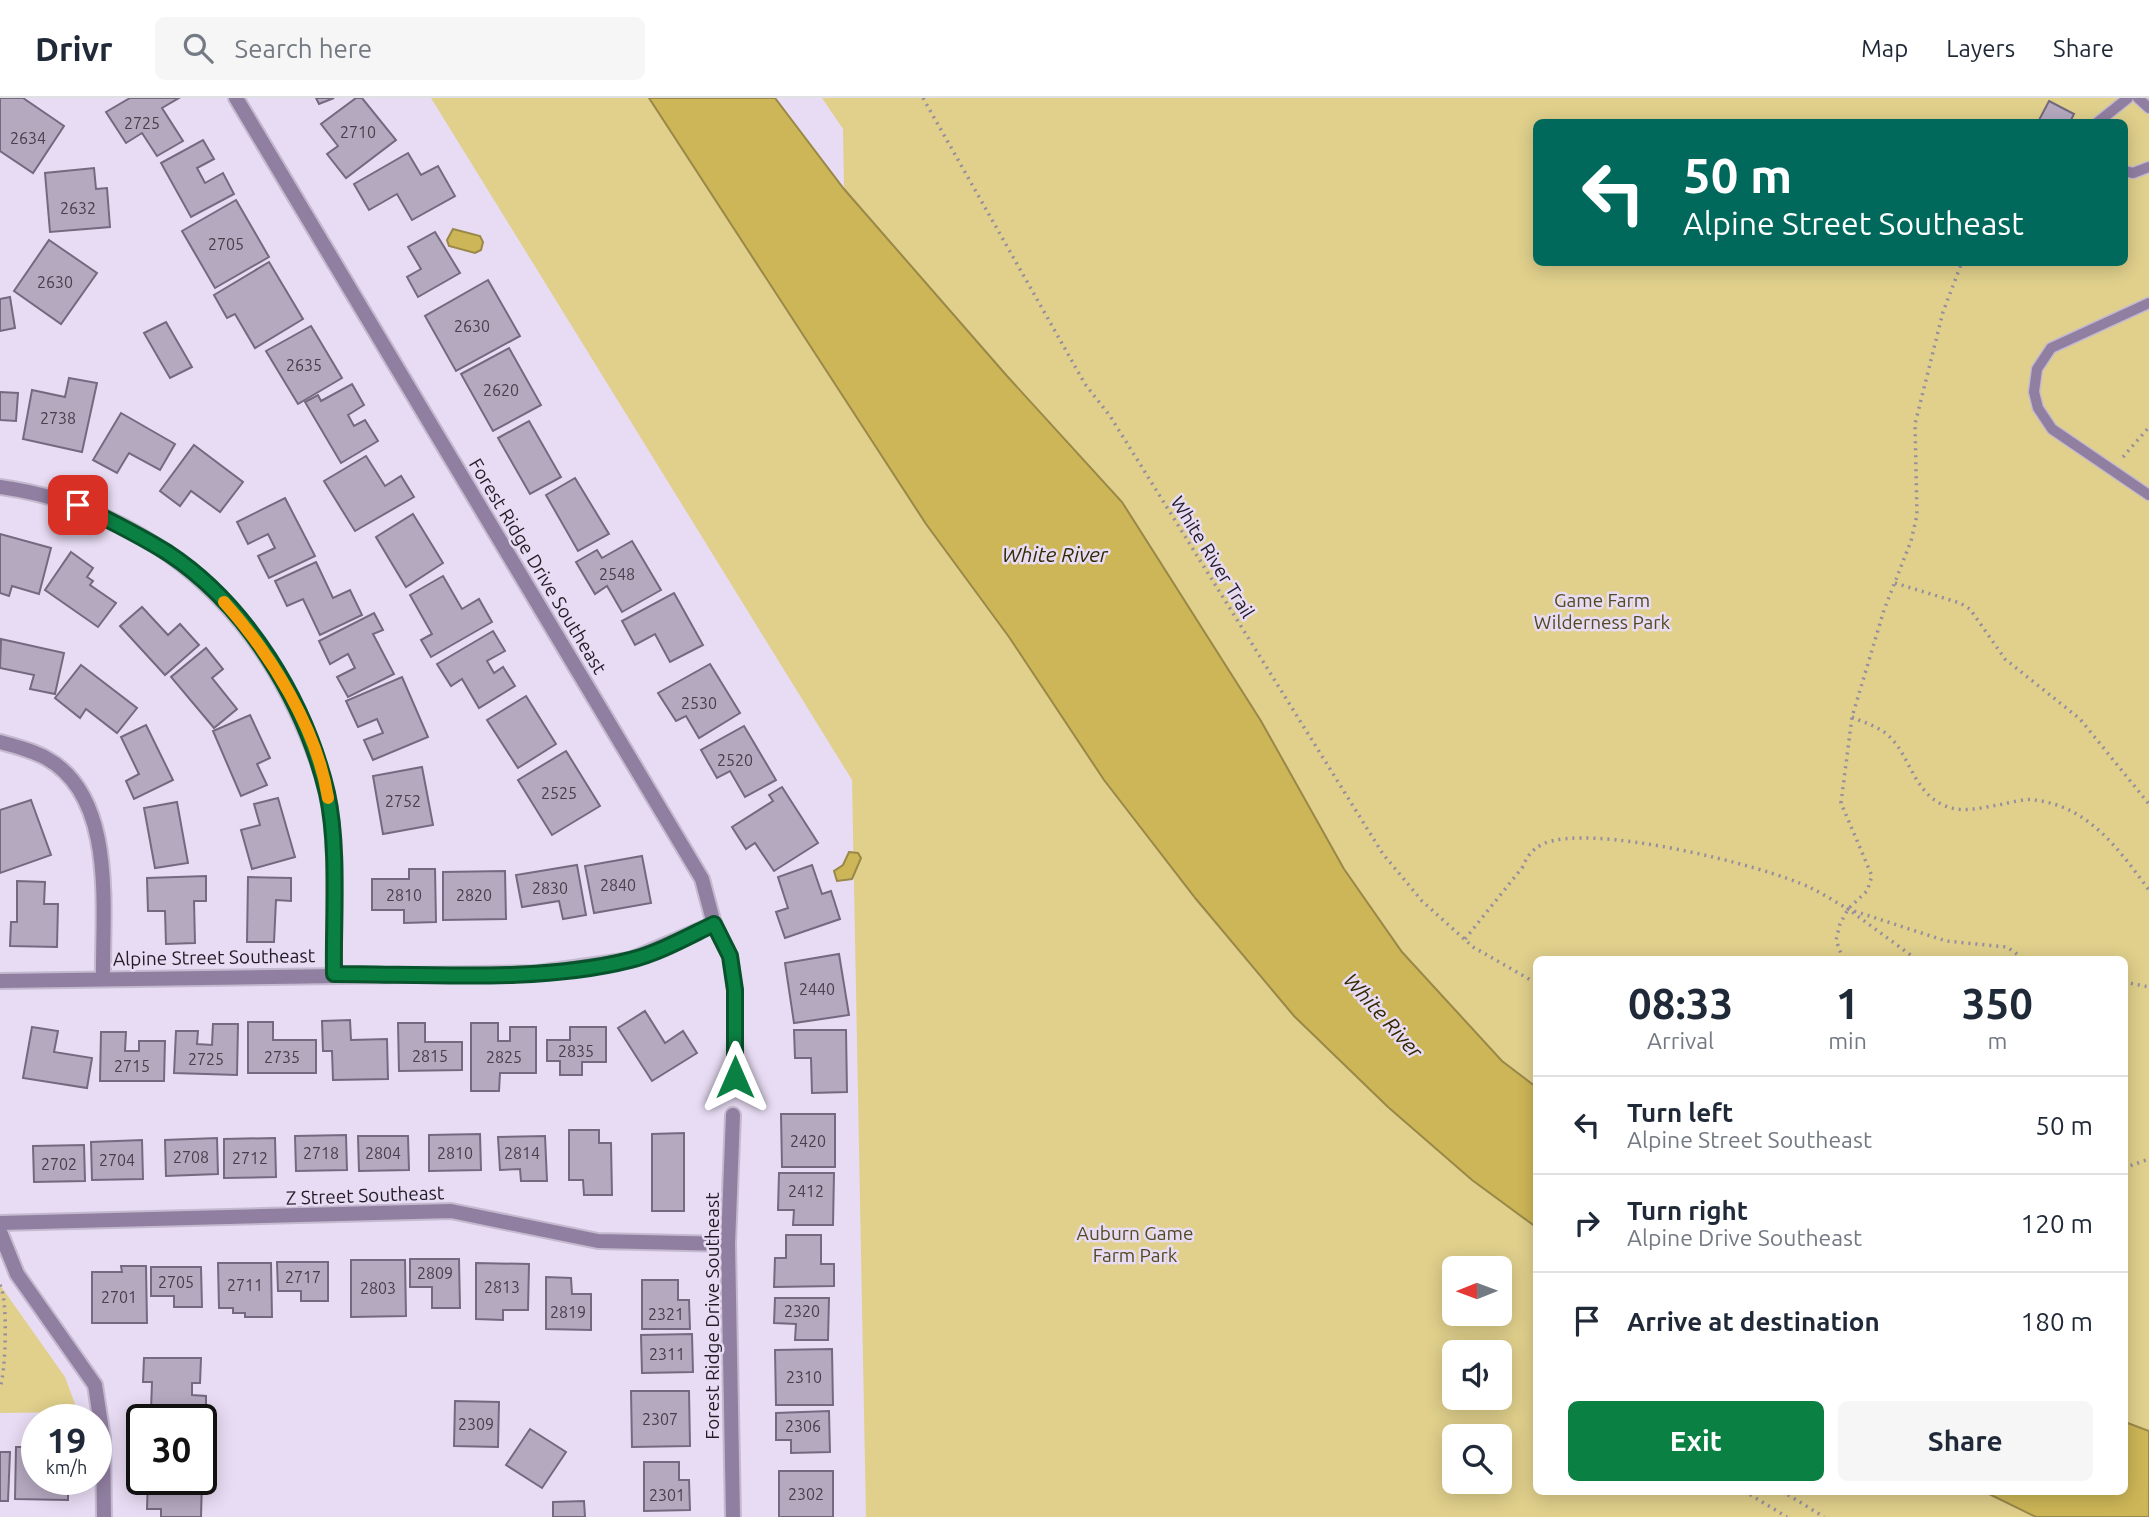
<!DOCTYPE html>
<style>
:root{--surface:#fff;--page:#f6f6f7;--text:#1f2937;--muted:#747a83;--line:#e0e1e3;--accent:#0b8043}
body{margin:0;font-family:Ubuntu,sans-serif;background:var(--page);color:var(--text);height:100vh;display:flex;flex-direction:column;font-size:26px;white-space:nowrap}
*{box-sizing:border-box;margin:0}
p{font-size:23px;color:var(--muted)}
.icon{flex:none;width:38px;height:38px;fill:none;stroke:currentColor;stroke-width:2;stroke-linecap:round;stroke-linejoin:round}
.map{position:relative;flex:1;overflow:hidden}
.side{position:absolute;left:1533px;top:858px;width:595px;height:539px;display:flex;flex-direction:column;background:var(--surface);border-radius:10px;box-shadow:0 4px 18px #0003}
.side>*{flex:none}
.guide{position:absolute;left:1533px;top:21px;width:595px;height:147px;border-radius:10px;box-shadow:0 4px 18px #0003;background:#00695c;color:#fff;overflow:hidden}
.needle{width:46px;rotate:269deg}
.tools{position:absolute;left:1442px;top:1158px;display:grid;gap:14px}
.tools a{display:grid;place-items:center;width:70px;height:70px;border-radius:10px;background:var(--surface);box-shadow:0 4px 18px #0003;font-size:35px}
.speed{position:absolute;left:21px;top:1306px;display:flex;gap:14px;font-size:35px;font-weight:700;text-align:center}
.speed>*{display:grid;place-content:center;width:91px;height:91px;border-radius:50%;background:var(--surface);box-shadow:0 4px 18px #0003;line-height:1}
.speed small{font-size:18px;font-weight:400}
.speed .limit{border:4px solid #111;border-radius:10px;background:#fff;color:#111}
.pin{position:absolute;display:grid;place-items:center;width:60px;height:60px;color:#fff;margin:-30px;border-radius:14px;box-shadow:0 4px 10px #0006}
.me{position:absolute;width:77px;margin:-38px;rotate:0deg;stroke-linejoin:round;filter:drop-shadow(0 0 5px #0008)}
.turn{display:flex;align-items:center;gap:24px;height:147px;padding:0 35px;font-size:32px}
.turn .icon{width:91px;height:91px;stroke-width:2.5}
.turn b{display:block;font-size:49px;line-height:60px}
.eta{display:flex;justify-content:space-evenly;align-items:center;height:119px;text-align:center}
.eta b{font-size:42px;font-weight:600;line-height:49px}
.primary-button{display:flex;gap:14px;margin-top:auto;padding:14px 35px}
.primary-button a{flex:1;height:80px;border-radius:10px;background:var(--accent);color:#fff;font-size:28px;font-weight:600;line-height:80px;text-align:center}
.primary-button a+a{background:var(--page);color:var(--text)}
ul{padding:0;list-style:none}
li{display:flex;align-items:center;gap:21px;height:98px;padding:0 35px;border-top:2px solid var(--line)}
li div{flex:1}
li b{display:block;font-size:26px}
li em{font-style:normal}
header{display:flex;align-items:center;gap:42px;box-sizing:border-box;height:98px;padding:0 35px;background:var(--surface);border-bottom:2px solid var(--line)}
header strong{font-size:33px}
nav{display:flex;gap:38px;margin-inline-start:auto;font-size:24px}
.search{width:490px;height:63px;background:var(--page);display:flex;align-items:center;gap:18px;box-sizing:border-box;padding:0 24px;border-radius:10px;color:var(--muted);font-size:26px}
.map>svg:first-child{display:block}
.green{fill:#e0d08c;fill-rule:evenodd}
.water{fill:#cdb657;stroke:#9a8848;stroke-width:2}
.building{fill:#b5a9c0;stroke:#74697f;stroke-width:2}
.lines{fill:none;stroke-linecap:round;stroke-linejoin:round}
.lane-casing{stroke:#c4bacf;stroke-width:13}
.street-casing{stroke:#c4bacf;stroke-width:18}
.path{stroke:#968d9e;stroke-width:3.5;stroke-dasharray:2 5;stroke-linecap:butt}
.lane{stroke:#917fa1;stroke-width:10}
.street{stroke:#917fa1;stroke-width:14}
.route-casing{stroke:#07532c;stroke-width:18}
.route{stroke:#0b8043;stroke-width:12}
.slow{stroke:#f59e0b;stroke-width:12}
.labels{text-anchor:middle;stroke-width:5;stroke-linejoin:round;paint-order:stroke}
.number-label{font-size:16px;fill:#47404c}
.street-label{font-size:19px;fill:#221d26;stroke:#e8dcf4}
.park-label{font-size:19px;fill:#534a21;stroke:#e8dcf4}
.water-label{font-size:21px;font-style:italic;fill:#332a00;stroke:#e8dcf4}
</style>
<header>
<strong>Drivr</strong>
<div class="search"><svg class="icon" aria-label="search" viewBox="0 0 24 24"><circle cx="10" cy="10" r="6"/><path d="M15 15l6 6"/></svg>Search here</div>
<nav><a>Map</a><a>Layers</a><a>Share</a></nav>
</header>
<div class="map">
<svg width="2149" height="1419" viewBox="0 0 2149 1419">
<rect width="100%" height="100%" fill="#e8dcf4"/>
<g class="green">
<path d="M431,0H649L926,426L1009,539L1104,682L1196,801L1294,918L1388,1009L1472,1082L1536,1129V1393H1983L2036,1419H866L852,682ZM1454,1171H1500V1216H1454ZM1454,1255H1500V1300H1454ZM1454,1339H1500V1384H1454Z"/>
<path d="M822,0H2149V1333L2125,1324L2124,861H1536V989L1502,963L1402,854L1344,771L1261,623L1122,404L1007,278L844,91L843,31ZM1536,24H2124V164H1536Z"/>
<polygon points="0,1187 65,1279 78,1314 0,1315"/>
</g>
<g class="water">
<polygon points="649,0 775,0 844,91 1007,278 1122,404 1261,623 1344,771 1402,854 1502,963 1536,989 1536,1129 1472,1082 1388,1009 1294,918 1196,801 1104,682 1009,539 926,426"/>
<polygon points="453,131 480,138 483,144 481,152 475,155 449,148 447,142"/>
<polygon points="849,754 858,755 861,760 852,781 837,783 834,773 843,767"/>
<polygon points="2125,1324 2149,1333 2149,1419 2036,1419 1983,1393 2124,1393"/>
</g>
<g class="building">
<polygon points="0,0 23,0 64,28 33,75 0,53"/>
<polygon points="130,0 179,0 162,10 183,43 157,58 142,35 126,45 106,14"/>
<polygon points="316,0 334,0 319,6"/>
<polygon points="356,0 362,0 396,42 346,80 327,56 338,48 321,26"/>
<polygon points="2049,3 2074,16 2070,24 2038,24"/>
<polygon points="203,42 214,61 197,70 205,85 223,75 234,96 191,119 161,65"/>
<polygon points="408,55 421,77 438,68 455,98 412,122 397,96 369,112 354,86"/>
<polygon points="94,70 96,91 107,90 110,129 50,134 45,75"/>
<polygon points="236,102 269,159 215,190 182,133"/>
<polygon points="435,134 460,175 418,199 407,179 421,171 408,149"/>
<polygon points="49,142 97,175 61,226 14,193"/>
<polygon points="269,164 303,221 255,250 235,216 227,220 214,197"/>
<polygon points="488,182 520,238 456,273 425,218"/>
<polygon points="10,199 15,230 0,233 0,201"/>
<polygon points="166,224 192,269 170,280 144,235"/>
<polygon points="311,228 342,280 298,306 266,253"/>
<polygon points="509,250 541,307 493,333 461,276"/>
<polygon points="69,280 97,285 82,354 23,341 32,292 65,299"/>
<polygon points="352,286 364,307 348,317 354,328 365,322 378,343 341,365 305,304 318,297 321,303"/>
<polygon points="0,294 18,295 16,323 0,322"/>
<polygon points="121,315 175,346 160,372 129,355 117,375 93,362"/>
<polygon points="529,323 561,379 530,396 498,340"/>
<polygon points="194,347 243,384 220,414 191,393 180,408 160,393"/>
<polygon points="366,358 385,388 401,378 414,399 355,433 324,383"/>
<polygon points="575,380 609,436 578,453 546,397"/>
<polygon points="285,400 315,458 269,480 258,458 275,450 268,436 248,446 237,424"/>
<polygon points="413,416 443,465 406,489 376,439"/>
<polygon points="0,436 51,450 39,496 12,488 9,498 0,495"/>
<polygon points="632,443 661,492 622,514 607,488 595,496 576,464 597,452 602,460"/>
<polygon points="71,454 93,470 87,479 93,483 90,487 116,505 98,529 45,492"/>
<polygon points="316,464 333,500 350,492 362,517 320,537 303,501 287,508 275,483"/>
<polygon points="443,478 462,511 479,501 492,524 431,559 421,542 432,536 410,497"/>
<polygon points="674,495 703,547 670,564 655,536 635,547 622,523"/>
<polygon points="142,509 168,537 180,526 199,547 165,577 120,528"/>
<polygon points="374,515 383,532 373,536 394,576 348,599 337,579 355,570 348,556 330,566 319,543"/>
<polygon points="493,533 505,553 487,563 494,575 503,569 515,588 479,610 462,581 451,588 437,566"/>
<polygon points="1,541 64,555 55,596 30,591 34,577 0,570"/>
<polygon points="206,550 223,571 212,580 237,611 214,630 171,579"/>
<polygon points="710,566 740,615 699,640 686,618 676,623 658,595"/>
<polygon points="81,567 137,610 117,635 86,611 80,620 55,600"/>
<polygon points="402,579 428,639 373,662 364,642 383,635 377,621 358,629 346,603"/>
<polygon points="526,598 556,646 518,670 487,622"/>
<polygon points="250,617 270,660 257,666 267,687 241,698 213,633"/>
<polygon points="146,627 173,682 134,701 126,683 139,676 121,639"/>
<polygon points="744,628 776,682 745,699 730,673 717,680 701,652"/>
<polygon points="566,653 600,708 552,737 518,682"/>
<polygon points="422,669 433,727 383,736 373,678"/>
<polygon points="782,689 818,745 774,773 755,745 746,751 732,729 773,703 769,697"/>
<polygon points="278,700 295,759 252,771 241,732 260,727 254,706"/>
<polygon points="31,702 51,757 0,775 0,712"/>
<polygon points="177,704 188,765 155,770 144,710"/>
<polygon points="642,758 651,805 594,815 585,768"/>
<polygon points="577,767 586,817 563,821 559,803 522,809 516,777"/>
<polygon points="812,767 822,796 831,793 840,821 785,840 776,814 788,810 778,779"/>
<polygon points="409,771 435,771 436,824 404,825 404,812 372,812 372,781 409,781"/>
<polygon points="505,773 506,821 443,822 443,774"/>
<polygon points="206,778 206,803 194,803 195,845 166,846 165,813 148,813 147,780"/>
<polygon points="248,779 291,780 291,803 276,802 274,844 247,844"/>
<polygon points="17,783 45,784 44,806 58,806 57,849 10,848 11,824 17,824"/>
<polygon points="839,856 849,917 794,925 785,865"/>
<polygon points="645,913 665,945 683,933 697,955 652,983 618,930"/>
<polygon points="350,922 351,942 387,941 388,981 333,982 332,953 323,953 322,923"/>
<polygon points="248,924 273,924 273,942 316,942 316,975 248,975"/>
<polygon points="398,925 425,925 425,944 462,944 462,972 399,973"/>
<polygon points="471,925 498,925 498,943 510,943 510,929 536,929 536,975 500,975 499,993 471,993"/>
<polygon points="213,926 238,926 237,977 174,975 176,933 198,933 197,946 212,947"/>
<polygon points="32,929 58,933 54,954 92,960 87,990 23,980"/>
<polygon points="570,929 606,929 606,964 582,964 582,977 560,977 560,963 547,963 547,942 570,942"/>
<polygon points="794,932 846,932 847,994 812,995 811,960 795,960"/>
<polygon points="101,934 126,934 125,953 139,953 139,943 165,943 164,983 100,983"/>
<polygon points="781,1016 835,1016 835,1069 782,1069"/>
<polygon points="569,1032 599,1032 599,1045 611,1045 612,1097 584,1097 583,1082 569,1082"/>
<polygon points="684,1035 684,1113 652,1113 652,1036"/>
<polygon points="480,1036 481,1072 429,1073 429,1037"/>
<polygon points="346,1037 347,1072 296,1073 295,1038"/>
<polygon points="358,1038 408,1038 409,1072 359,1073"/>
<polygon points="545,1038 547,1083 521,1083 520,1071 500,1072 498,1039"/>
<polygon points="217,1040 218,1076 166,1078 165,1042"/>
<polygon points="275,1040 276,1079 224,1080 224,1041"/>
<polygon points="142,1042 143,1081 92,1082 91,1044"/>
<polygon points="84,1047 85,1083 34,1084 33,1048"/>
<polygon points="779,1075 834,1075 833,1127 793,1127 794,1112 778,1112"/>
<polygon points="786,1137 821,1137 821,1166 834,1166 834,1188 774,1189 775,1160 786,1160"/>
<polygon points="410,1161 459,1161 460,1210 432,1210 432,1189 410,1189"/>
<polygon points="351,1162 405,1162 406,1218 351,1219"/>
<polygon points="277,1164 328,1164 328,1203 301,1203 301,1193 278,1193"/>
<polygon points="218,1165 271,1165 272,1219 245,1219 245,1215 233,1215 233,1210 219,1210"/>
<polygon points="476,1165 529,1166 528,1212 503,1212 503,1222 476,1221"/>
<polygon points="121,1168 146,1168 147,1225 92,1225 92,1174 122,1174"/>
<polygon points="151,1169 201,1169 202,1209 174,1209 174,1198 151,1198"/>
<polygon points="546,1179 571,1180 572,1196 591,1196 591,1232 546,1231"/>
<polygon points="642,1182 678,1182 678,1202 689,1202 690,1231 642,1231"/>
<polygon points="775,1200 829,1200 828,1242 795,1242 796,1226 774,1225"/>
<polygon points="692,1236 693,1274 642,1275 641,1237"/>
<polygon points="832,1251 833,1307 776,1307 775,1252"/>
<polygon points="144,1260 201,1260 200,1285 192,1285 192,1297 206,1298 206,1313 151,1313 152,1284 143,1284"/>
<polygon points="631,1293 689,1293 690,1348 632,1349"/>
<polygon points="455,1303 499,1304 498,1349 454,1348"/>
<polygon points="829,1313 830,1354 791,1355 791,1342 776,1342 776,1315"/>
<polygon points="530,1331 566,1354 542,1390 506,1367"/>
<polygon points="16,1349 37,1349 37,1381 68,1381 68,1402 15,1401"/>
<polygon points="0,1354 10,1354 8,1403 0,1403"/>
<polygon points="644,1364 679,1364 679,1382 689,1382 690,1412 644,1413"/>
<rect x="779" y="1373" width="54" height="46"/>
<polygon points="148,1381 202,1382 201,1419 161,1419 161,1411 147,1411"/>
<polygon points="584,1403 585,1419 553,1419 553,1404"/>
</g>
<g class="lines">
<defs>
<g id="lane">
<polyline points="2138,0 2149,10"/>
<polyline points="2098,24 2128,0"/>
<polyline points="2124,73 2133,75 2149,69"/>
<polyline points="2149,205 2051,250 2037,271 2034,294 2038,310 2052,331 2149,397"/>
</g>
<g id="street">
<polyline points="236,0 702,781 714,826 730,858 735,892 735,979"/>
<path d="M0,389C134,408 239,491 296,612C308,638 321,667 327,696C339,754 333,817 334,876"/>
<path d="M0,644C15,648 32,652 46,660C117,699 102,812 103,881"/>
<polyline points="0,883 538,875 630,862 714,826"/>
<polyline points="733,1017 728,1146 733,1419"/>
<polyline points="0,1125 451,1113 598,1143 728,1146"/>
<polyline points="0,1134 17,1176 95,1287 103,1339 104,1419"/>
</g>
</defs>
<use href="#lane" class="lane-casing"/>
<use href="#street" class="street-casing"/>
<g class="path">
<polyline points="923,0 1085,286 1110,318 1383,756 1422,803 1473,849 1536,885"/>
<polyline points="2123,359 2149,329"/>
<polyline points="1895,485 1960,505 1970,511 2005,561 2080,621 2149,706"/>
<path d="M1852,619C1865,625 1880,629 1890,639C1910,659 1913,691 1941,706C1960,716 1979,710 1998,707C2010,705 2024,700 2035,702C2090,709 2119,752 2149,792"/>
<path d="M1465,841L1522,770C1527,759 1531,752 1543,746C1589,724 1764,767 1811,790C1823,796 1836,804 1848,811"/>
<polyline points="1843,861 1836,842 1840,826 1848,811 1867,793 1872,778 1841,705 1852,619 1884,512 1911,443 1917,417 1915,326 1943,214 1962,164"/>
<polyline points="1916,861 1848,811 1946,843 2007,849 2024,861"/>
<polyline points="2124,884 2149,889"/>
<polyline points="2124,1070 2149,1061"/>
<path d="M0,1187C8,1200 6,1274 0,1289"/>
<polyline points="1744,1393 1787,1419"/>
<polyline points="1782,1393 1824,1419"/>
</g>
<use href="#lane" class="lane"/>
<use href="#street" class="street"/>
</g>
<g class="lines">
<defs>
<path id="route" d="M78,407C109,422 139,437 168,455C247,507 305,603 327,695C339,748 333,821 334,876C427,876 540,885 630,862C659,855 687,839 714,826L730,858L735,892V979"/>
</defs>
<use href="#route" class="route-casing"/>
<use href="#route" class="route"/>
<path class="slow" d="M224,504C270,555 317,630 328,700"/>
</g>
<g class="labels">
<g class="number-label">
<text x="142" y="31">2725</text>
<text x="358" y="40">2710</text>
<text x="28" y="46">2634</text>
<text x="78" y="116">2632</text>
<text x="226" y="152">2705</text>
<text x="55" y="190">2630</text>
<text x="472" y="234">2630</text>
<text x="304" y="273">2635</text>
<text x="501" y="298">2620</text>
<text x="58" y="326">2738</text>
<text x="617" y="482">2548</text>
<text x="699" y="611">2530</text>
<text x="735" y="668">2520</text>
<text x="559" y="701">2525</text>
<text x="403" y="709">2752</text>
<text x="618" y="793">2840</text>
<text x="550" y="796">2830</text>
<text x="404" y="803">2810</text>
<text x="474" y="803">2820</text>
<text x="817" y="897">2440</text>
<text x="576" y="959">2835</text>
<text x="430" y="964">2815</text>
<text x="282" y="965">2735</text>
<text x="504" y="965">2825</text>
<text x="206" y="967">2725</text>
<text x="132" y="974">2715</text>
<text x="808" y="1049">2420</text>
<text x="321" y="1061">2718</text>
<text x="383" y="1061">2804</text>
<text x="455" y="1061">2810</text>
<text x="522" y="1061">2814</text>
<text x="191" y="1065">2708</text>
<text x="250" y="1066">2712</text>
<text x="117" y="1068">2704</text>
<text x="59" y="1072">2702</text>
<text x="806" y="1099">2412</text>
<text x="435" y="1181">2809</text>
<text x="303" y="1185">2717</text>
<text x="176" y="1190">2705</text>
<text x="245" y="1193">2711</text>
<text x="502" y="1195">2813</text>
<text x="378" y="1196">2803</text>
<text x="119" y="1205">2701</text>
<text x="802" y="1219">2320</text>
<text x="568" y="1220">2819</text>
<text x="666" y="1222">2321</text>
<text x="667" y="1262">2311</text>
<text x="804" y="1285">2310</text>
<text x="660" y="1327">2307</text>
<text x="476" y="1332">2309</text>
<text x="803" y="1334">2306</text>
<text x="806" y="1402">2302</text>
<text x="667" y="1403">2301</text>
</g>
<g class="street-label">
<text transform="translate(1213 459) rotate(58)" y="7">White River Trail</text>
<text transform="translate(538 468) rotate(59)" y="7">Forest Ridge Drive Southeast</text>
<text transform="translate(214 859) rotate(-1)" y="7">Alpine Street Southeast</text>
<text transform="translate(365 1097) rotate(-2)" y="7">Z Street Southeast</text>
<text transform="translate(712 1218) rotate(-90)" y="7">Forest Ridge Drive Southeast</text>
</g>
<g class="park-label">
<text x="1602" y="509">Game Farm<tspan x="1602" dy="22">Wilderness Park</tspan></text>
<text x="1135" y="1142">Auburn Game<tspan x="1135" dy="22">Farm Park</tspan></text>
</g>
<g class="water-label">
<text x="1055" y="464">White River</text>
<text transform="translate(1383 918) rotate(48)" y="7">White River</text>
</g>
</g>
</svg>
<div class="tools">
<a><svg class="needle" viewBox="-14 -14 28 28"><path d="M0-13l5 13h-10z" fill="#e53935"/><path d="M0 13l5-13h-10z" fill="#747a83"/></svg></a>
<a><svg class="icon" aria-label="sound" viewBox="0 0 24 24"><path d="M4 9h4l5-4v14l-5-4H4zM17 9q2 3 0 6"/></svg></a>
<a><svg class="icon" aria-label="search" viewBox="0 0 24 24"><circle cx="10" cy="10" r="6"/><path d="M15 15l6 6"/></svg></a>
</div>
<div class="speed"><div>19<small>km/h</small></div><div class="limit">30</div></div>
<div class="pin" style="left:78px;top:407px;background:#d93025"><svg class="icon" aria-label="arrive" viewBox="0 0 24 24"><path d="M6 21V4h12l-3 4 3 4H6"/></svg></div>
<svg class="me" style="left:735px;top:979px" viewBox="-20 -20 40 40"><path d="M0-17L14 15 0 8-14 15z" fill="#0b8043" stroke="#fff" stroke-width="4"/></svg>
<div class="guide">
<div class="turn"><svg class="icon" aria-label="left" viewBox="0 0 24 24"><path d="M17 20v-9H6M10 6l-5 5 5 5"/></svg><div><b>50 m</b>Alpine Street Southeast</div></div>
</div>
<section class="side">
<div class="eta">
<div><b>08:33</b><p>Arrival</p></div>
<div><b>1</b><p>min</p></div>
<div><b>350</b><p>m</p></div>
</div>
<ul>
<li><svg class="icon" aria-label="left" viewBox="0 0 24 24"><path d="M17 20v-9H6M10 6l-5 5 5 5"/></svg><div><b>Turn left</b><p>Alpine Street Southeast</p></div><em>50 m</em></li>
<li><svg class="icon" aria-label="right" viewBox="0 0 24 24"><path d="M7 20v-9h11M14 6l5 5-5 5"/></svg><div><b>Turn right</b><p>Alpine Drive Southeast</p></div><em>120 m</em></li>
<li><svg class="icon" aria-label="arrive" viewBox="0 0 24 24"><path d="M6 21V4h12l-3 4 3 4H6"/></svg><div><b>Arrive at destination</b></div><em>180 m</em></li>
</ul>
<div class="primary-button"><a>Exit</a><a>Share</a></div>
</section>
</div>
